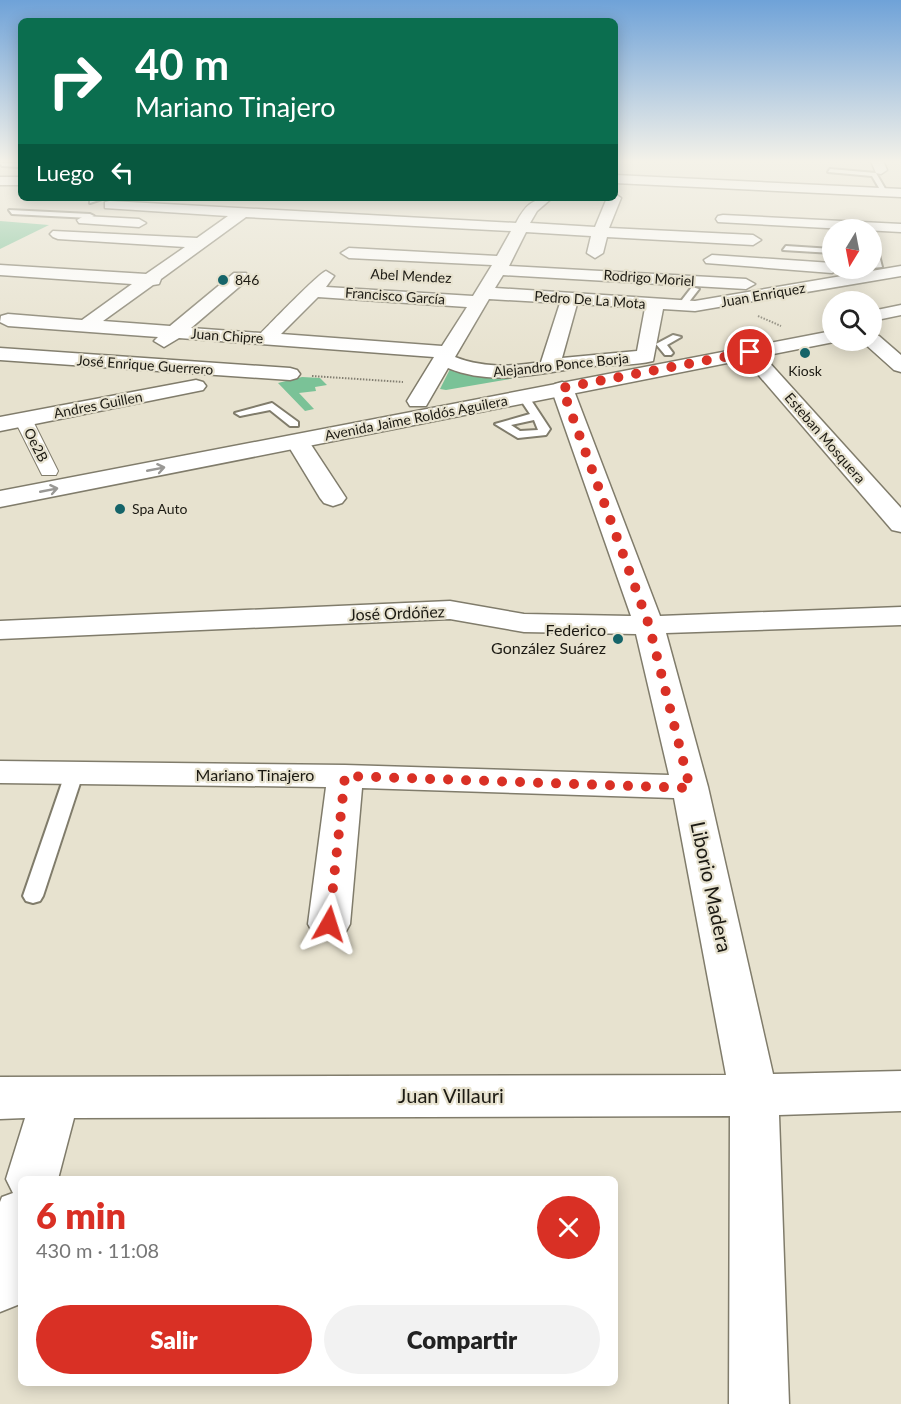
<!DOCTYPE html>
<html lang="es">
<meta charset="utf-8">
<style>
:root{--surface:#fff;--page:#f2f2f2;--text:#222;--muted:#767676;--accent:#d93025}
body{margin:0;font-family:Lato,sans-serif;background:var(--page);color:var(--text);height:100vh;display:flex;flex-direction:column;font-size:22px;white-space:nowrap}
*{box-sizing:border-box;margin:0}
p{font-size:20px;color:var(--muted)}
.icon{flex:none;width:33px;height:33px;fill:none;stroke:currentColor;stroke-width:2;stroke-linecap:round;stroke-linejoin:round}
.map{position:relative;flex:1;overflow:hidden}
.sheet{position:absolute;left:18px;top:1176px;width:600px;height:210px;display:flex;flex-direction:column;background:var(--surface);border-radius:9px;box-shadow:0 3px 15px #0003}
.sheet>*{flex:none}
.banner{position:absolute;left:18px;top:18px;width:600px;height:183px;border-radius:9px;box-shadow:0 3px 15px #0003;background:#0b6e4f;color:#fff;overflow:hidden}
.needle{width:39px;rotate:190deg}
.fabs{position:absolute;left:822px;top:219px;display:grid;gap:12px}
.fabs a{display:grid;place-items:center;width:60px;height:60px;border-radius:50%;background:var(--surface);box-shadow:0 3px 15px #0003;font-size:30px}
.pin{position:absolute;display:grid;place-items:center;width:51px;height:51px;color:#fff;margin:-26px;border:3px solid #fff;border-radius:50%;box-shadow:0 2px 6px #0007}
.me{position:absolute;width:66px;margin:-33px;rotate:6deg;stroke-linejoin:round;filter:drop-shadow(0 0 4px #0008)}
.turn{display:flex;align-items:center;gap:21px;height:126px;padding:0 18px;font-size:27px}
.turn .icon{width:78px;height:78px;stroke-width:2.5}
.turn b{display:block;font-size:42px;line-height:51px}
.then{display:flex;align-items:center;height:57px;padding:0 18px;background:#0003;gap:12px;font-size:22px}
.round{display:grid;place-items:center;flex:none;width:63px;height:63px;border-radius:32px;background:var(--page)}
.headline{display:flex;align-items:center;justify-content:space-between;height:102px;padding:0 18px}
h1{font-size:36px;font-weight:800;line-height:45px;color:var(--accent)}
.action{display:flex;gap:12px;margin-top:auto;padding:12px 18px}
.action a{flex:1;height:69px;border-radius:36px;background:var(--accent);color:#fff;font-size:24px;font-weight:800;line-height:69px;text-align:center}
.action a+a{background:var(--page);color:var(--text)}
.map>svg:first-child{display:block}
.green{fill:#7ac297}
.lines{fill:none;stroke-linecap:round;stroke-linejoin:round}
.service-casing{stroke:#807c6b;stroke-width:4}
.pedestrian-casing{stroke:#807c6b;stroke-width:2}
.minor-casing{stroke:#807c6b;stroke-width:3}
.tertiary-casing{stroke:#807c6b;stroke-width:3}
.path{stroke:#837f72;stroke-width:2;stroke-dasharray:1.5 1.5;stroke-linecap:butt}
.service{fill:#fff;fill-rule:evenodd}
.pedestrian{fill:#fff;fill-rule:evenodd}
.minor{fill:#fff;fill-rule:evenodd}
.tertiary{fill:#fff;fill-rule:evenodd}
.oneway{stroke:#999895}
.route{stroke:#d93025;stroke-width:10;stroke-dasharray:0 18}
.poi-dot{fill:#156469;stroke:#e7e2cf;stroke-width:2}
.labels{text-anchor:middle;stroke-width:4.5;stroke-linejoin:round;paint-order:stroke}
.far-street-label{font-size:14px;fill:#1c1a13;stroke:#e7e2cf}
.far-poi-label{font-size:14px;fill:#1c1a13;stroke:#e7e2cf;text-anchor:start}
.street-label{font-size:16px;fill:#1c1a13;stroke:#e7e2cf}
.poi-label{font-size:16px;fill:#1c1a13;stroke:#e7e2cf;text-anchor:end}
.near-street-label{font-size:20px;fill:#1c1a13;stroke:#e7e2cf}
</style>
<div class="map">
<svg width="901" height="1404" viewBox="0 0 901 1404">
<rect width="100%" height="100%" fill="#e7e2cf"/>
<g class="green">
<polygon points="0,221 49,225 0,249"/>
<polygon points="585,366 446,390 440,389 451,367"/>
<polygon points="302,377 320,378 327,385 315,387 316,391 299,393 314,409 305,411 278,383"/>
</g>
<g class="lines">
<defs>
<g id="service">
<polygon points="0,163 21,163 21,167 2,166"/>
<polygon points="830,169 876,173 887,192 882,193 872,176 828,172"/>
<polygon points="96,198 105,198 90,203 90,201"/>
<polygon points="9,210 90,214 94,216 90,218 12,214"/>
<polygon points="786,246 832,249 832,253 783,250"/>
<polygon points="872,251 879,255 882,267 872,268 872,264 874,263"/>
<polygon points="692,287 699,289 685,307 679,307 678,305"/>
<polygon points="673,335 681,337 667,345 673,353 671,355 665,355 656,344"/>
<path d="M523,393L527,394L550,429L546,435L518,438L495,424L530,414L518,396ZM534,420L538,430L520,431L511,425Z"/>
<polygon points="272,403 298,422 298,426 290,426 270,410 240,416 235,413"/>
<polygon points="74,768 83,774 43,896 40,901 33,903 26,901 23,896 65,774"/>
</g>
<polygon id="pedestrian" points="23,414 32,419 58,471 56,475 42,475 14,419"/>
<g id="minor">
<polygon points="871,161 883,161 887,170 881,174 876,173"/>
<polygon points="615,175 901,189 901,197 615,183"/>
<rect x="0" y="177" width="21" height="8"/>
<path d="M615,194L621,198L609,228L753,235L761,240L753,245L607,237L603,253L595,258L587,253L591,236L526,232L509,266L746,279L755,284L746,289L503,275L495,288L695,301L901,266V276L695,311L663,309L653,361C634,366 613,364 593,366C544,371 497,388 448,368L426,406H410L407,401L434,357L179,338L164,347L154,341L158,337L8,326L0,322L1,316L8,314L82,320L132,284L0,275V265L146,274L185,247L58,239L53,237L50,234L53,231L197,238L228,216L105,208V202L110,201L516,223C525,206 532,198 552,198L537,211L530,223L595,227L607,198H615ZM246,217L511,231L497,256L349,248L341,253L349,258L492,265L473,296L326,287L334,276L326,271C319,273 272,322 261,333L191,328L246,281L248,277L246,273H234L170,326L103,321L153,285L159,284L161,279ZM318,297L467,307L442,346L281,334ZM489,299L560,303L541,362C511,367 483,368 455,357ZM577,304L645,308L637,351L562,358Z"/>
<polygon points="723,215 901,224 901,232 718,222 716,219 718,216"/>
<polygon points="84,216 139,219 146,223 139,227 79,223 77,220"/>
<polygon points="712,255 832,263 832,268 840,268 832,273 706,263 704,260"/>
<polygon points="872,334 879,336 901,355 901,372 894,370 865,344 863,340 872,340"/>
<polygon points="750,347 757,349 901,508 901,532 892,530 743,357 740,353"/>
<polygon points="0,348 290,368 297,370 300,374 297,378 290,380 0,360"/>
<polygon points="196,380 203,382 206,386 203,390 0,431 0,417"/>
<polygon points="562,382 569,384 573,388 660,616 901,607 901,625 666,633 708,787 773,1074 901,1071 901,1111 779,1115 789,1404 729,1404 730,1116 74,1118 58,1179 21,1179 21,1301 20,1304 0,1312 0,1202 2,1197 13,1193 6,1179 25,1118 0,1119 0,1077 726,1075 674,798 362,788 350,924 344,935 329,939 314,935 308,924 326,787 0,783 0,761 345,765 669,775 636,634 524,632 450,619 0,639 0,621 450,601 524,614 631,616 551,388 555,384"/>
<polygon points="298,435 306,437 346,498 342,503 333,506 324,503 320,498 286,442 290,437"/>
</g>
<g id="tertiary">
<polygon points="901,305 901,315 872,321 872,311"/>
<polygon points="832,331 832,340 839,341 0,507 0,491"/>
</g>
</defs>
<use href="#service" class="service-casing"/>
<use href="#pedestrian" class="pedestrian-casing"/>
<use href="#minor" class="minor-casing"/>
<use href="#tertiary" class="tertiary-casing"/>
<g class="path">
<polyline points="758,316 781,326"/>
<polyline points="312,376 403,382"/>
</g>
<use href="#service" class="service"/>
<use href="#pedestrian" class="pedestrian"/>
<use href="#minor" class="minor"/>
<use href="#tertiary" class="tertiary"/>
</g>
<defs><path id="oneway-shaft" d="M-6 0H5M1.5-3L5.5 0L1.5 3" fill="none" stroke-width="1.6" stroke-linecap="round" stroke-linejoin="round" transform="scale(1.5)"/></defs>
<g class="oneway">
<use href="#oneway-shaft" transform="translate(156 469) rotate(-11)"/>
<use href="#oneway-shaft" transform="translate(49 490) rotate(-11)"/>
</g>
<linearGradient id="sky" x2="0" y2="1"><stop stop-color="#6fa2d8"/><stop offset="0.45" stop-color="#f4f2e9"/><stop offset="1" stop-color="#f4f2e9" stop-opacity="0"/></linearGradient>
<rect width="901" height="358" fill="url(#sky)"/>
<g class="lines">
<polyline class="route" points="329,924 345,776 690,788 649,625 562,388 750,352"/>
</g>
<g class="poi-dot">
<circle cx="223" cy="280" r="6"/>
<circle cx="805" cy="353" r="6"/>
<circle cx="120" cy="509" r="6"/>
<circle cx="618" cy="639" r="6"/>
</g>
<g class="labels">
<g class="far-street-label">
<text transform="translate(411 276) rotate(3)" y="5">Abel Mendez</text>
<text transform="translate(649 278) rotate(4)" y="5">Rodrigo Moriel</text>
<text transform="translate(763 295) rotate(-10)" y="5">Juan Enriquez</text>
<text transform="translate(395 296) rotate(4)" y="5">Francisco García</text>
<text transform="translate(590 300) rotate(4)" y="5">Pedro De La Mota</text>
<text transform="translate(227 336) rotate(4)" y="5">Juan Chipre</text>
<text transform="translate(145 365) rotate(4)" y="5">José Enrique Guerrero</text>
<text transform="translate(561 365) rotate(-6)" y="5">Alejandro Ponce Borja</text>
<text transform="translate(98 405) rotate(-11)" y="5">Andres Guillen</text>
<text transform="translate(416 418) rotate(-11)" y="5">Avenida Jaime Roldós Aguilera</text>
<text transform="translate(825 438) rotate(49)" y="5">Esteban Mosquera</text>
<text transform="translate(36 445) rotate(63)" y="5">Oe2B</text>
</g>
<g class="far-poi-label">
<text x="235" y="285">846</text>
<text x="805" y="376" text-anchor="middle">Kiosk</text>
<text x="132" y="514">Spa Auto</text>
</g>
<g class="street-label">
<text transform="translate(397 613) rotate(-2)" y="6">José Ordóñez</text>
<text x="255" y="781">Mariano Tinajero</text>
</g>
<g class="poi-label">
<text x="606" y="636">Federico<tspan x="606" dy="18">González Suárez</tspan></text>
</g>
<g class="near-street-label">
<text transform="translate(711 887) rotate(78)" y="7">Liborio Madera</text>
<text x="451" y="1103">Juan Villauri</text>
</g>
</g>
</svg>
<div class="fabs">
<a><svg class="needle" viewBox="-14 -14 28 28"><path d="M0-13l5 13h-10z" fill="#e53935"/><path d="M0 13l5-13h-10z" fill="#767676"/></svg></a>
<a><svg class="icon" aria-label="search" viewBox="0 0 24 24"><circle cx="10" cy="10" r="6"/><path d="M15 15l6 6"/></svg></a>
</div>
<div class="pin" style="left:750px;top:352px;background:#d93025"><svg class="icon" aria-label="arrive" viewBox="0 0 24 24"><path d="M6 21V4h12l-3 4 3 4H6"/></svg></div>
<svg class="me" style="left:329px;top:924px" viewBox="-20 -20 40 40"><path d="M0-17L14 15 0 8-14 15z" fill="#d93025" stroke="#fff" stroke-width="4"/></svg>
<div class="banner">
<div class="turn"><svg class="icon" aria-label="right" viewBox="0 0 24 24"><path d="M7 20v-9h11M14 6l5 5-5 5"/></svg><div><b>40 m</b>Mariano Tinajero</div></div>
<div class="then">Luego<svg class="icon" aria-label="left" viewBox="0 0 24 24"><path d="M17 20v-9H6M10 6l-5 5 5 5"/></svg></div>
</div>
<section class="sheet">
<div class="headline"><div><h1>6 min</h1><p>430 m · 11:08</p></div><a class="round" style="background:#d93025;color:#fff"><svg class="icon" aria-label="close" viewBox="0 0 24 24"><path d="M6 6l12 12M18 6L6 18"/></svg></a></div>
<div class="action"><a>Salir</a><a>Compartir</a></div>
</section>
</div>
